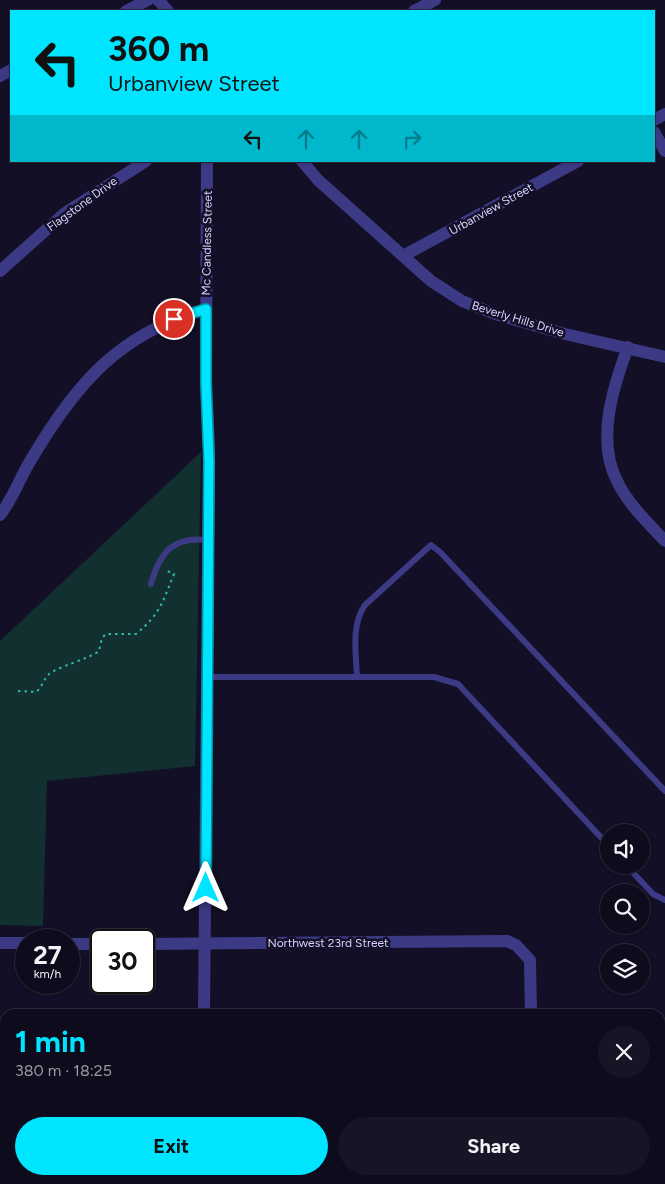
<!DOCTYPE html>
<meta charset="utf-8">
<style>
:root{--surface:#0e0b1c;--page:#171425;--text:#f1f3f6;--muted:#9b9ba3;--line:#2e2b3b;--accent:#00e5ff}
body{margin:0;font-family:Figtree,sans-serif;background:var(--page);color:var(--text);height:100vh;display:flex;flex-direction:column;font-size:19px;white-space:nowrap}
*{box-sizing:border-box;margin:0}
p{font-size:16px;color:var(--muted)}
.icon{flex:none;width:28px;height:28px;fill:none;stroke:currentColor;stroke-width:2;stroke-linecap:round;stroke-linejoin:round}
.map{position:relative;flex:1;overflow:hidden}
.details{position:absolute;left:0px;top:1009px;width:665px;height:176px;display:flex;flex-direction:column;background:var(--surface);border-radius:15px 15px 0 0;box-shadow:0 1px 4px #0004,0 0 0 1px var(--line)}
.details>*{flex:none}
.banner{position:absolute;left:10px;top:10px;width:645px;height:152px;border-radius:0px;box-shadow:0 1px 4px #0004,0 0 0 1px var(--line);background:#00e5ff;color:#111;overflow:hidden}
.buttons{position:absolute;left:600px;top:824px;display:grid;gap:10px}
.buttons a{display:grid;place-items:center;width:50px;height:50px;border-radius:50%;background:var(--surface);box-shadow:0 1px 4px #0004,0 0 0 1px var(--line);font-size:25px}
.speed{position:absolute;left:15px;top:929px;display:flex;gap:10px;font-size:25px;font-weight:700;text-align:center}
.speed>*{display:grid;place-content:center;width:65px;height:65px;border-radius:50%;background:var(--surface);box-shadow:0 1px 4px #0004,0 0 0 1px var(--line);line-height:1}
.speed small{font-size:12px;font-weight:400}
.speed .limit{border:2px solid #111;border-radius:8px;background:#fff;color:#111}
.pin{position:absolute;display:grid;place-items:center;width:42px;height:42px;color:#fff;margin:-21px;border:2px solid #fff;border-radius:50%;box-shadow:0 1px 5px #0007}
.me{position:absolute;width:55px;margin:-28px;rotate:0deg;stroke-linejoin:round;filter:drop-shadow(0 0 4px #0008)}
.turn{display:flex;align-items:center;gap:18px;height:105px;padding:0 15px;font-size:22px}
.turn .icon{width:65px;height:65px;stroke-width:2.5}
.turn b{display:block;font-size:35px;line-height:42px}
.lanes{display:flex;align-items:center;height:48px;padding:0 15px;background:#0003;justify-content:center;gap:25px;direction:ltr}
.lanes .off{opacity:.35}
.round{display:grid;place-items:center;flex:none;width:52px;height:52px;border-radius:26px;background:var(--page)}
.summary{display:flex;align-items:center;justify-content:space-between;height:85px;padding:0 15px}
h1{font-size:30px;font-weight:700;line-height:38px;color:var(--accent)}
.primary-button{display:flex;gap:10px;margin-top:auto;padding:10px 15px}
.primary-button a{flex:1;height:58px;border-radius:30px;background:var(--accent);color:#111;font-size:20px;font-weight:700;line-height:58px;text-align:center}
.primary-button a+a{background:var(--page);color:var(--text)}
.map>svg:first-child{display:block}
.green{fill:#12302f}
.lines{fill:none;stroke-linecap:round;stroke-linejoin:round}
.path{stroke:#2fb8b0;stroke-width:2;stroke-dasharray:2.5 4;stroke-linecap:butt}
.service{stroke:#3d3a85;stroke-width:6}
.minor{stroke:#3d3a85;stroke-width:12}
.route-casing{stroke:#0095a6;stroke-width:12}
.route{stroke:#00e5ff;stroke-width:9}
.labels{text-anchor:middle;stroke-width:5;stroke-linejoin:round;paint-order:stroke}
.street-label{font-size:12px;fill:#d9d4ff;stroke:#130f26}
</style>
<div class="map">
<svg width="665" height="1184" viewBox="0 0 665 1184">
<rect width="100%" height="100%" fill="#130f26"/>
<polygon class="green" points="201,452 195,766 47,781 43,926 0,925 0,641"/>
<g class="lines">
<path class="path" d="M18,691L36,692C42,687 43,681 48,675C56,667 89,659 99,651L102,638L106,634H136C161,613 162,603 174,574L165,570"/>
<g class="service">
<path d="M151,584C160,552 173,536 208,540"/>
<polyline points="207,677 434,677 458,684 609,846"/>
<path d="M357,677C356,653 351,625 365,605L431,545L440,552L665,791"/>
<polyline points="626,865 653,894 665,900"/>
</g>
<g class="minor">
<polyline points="158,0 168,11"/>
<polyline points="126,11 148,0"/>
<polyline points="414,11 435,0"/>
<polyline points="0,76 11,70"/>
<polyline points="654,120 665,114"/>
<polyline points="654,132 665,151"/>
<polyline points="302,161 318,180 431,281 462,301 495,314 565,334 665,357"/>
<polyline points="403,256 578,161"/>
<polyline points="0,271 65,213 146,161"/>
<path d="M628,347C613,387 596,440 617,481C628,504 648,523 665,541"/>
<path d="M0,515C14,497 20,477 32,458C76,384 119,333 206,309"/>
<polyline points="0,943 26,943"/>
<polyline points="69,944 101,944"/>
<polyline points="144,944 507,941 516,945 530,960 531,1014"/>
<polyline points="204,1014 209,449 206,383 207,161"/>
<polyline points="0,1118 5,1118"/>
<polyline points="660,1121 665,1121"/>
<polyline points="203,1184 203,1180"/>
<polyline points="524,1184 524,1180"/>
</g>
</g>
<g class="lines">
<defs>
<polyline id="route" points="174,319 206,309 206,383 209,462 206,888"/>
</defs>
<use href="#route" class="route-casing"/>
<use href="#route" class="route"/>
</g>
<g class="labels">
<g class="street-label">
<text transform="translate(82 204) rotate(-36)" y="4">Flagstone Drive</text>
<text transform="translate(491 209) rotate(-29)" y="4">Urbanview Street</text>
<text transform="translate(207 243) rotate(-89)" y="4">Mc Candless Street</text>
<text transform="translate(518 319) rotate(17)" y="4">Beverly Hills Drive</text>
<text x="328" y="947">Northwest 23rd Street</text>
</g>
</g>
</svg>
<div class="buttons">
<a><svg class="icon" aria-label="sound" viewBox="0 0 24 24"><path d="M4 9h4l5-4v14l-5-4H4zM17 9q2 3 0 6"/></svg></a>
<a><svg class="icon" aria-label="search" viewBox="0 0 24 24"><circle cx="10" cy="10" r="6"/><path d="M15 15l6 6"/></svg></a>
<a><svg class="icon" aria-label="layers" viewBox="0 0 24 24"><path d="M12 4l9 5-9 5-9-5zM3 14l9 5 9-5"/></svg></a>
</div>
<div class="speed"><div>27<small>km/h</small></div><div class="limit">30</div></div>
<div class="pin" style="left:174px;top:319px;background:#d93025"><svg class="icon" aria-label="arrive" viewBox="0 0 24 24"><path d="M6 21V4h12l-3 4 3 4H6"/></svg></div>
<svg class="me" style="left:206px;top:888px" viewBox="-20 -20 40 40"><path d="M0-17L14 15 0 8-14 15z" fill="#00e5ff" stroke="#fff" stroke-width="4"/></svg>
<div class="banner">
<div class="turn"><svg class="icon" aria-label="left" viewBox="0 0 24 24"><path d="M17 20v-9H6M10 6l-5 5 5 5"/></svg><div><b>360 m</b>Urbanview Street</div></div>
<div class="lanes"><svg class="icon" aria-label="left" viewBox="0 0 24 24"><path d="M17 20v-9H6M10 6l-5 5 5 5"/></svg><svg class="icon off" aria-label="ahead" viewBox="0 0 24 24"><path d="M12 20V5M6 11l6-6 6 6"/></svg><svg class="icon off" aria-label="ahead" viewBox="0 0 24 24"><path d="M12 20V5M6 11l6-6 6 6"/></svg><svg class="icon off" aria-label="right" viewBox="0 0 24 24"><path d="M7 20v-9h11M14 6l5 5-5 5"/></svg></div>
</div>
<section class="details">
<div class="summary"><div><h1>1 min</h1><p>380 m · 18:25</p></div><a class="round"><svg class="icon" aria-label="close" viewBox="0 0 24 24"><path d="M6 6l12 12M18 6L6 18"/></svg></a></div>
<div class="primary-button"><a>Exit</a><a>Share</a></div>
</section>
</div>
